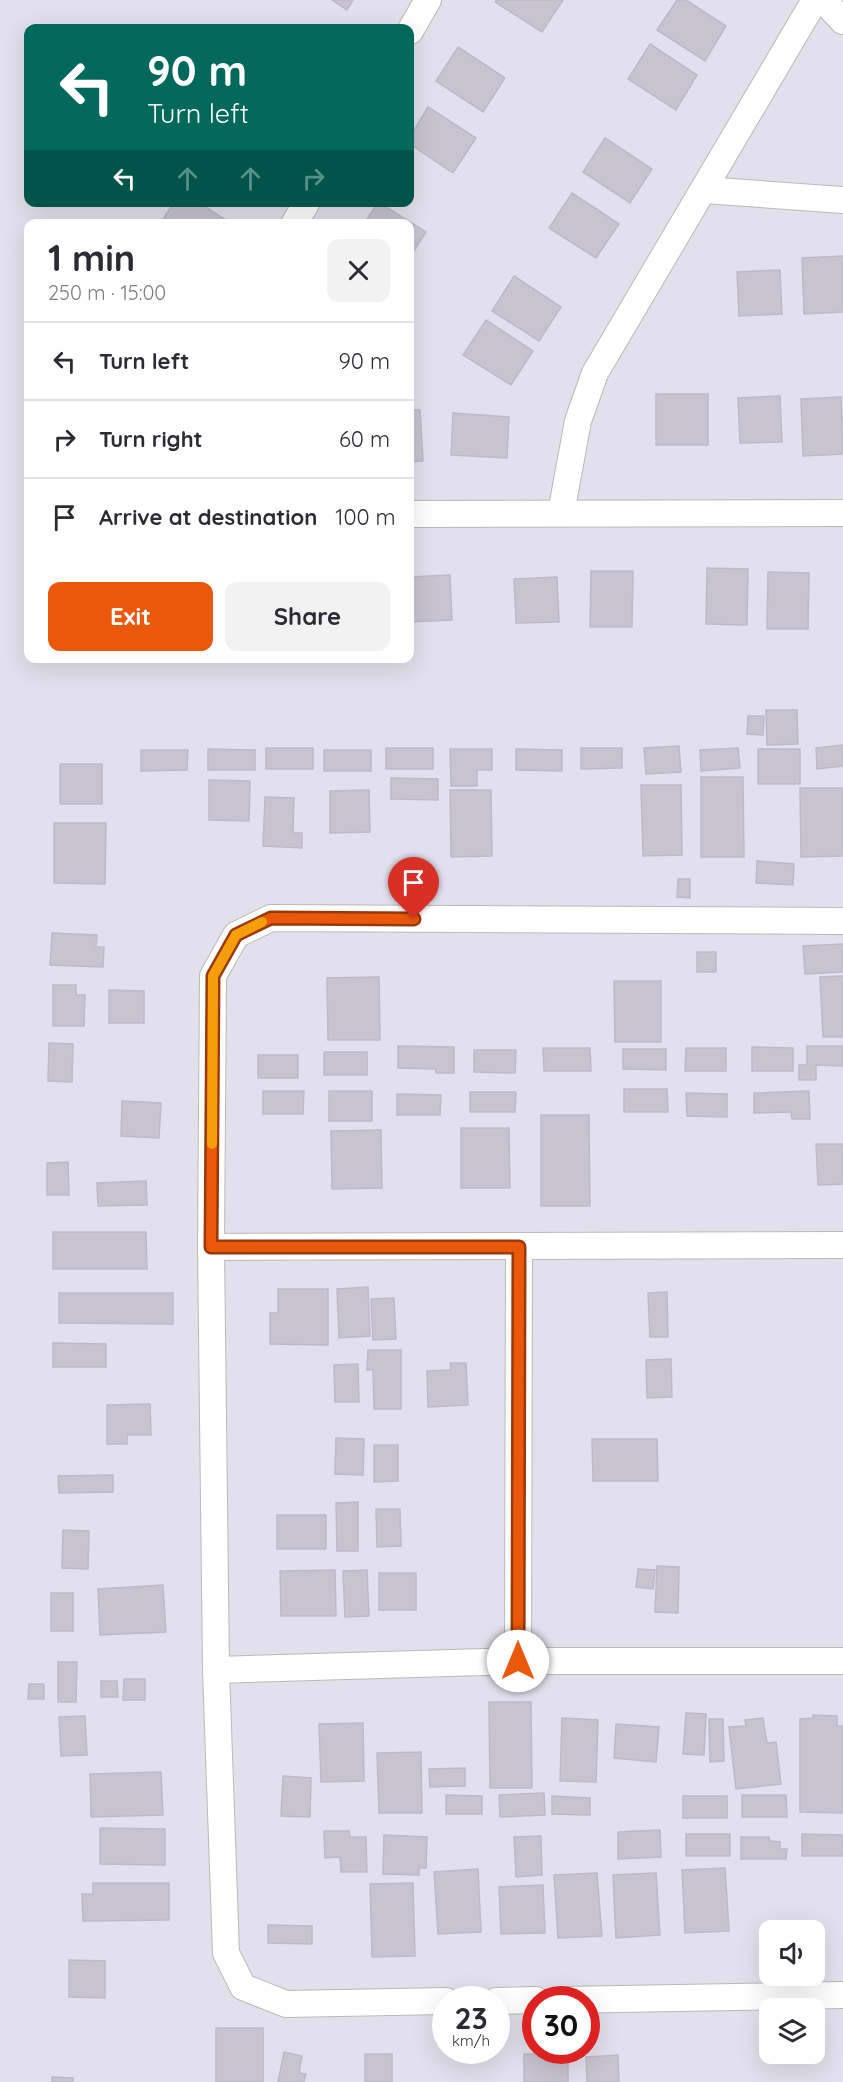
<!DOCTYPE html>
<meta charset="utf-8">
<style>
:root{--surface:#fff;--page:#f2f2f3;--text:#2b2b33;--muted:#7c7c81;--line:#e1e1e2;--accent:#ea580c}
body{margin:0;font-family:Quicksand,sans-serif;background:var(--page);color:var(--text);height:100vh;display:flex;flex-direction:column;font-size:22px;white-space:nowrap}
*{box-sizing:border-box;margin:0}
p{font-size:20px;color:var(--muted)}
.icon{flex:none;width:33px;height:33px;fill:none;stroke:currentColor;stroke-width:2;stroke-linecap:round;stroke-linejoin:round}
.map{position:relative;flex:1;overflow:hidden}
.drawer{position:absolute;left:24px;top:219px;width:390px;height:444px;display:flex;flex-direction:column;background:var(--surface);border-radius:12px;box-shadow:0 6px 24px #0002}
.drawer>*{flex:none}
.hud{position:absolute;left:24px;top:24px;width:390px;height:183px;border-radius:12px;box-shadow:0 6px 24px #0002;background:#00695c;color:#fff;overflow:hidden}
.controls{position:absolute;left:759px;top:1920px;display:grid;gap:12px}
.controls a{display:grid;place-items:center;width:66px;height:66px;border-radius:12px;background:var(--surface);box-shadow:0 6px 24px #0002;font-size:30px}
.speed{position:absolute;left:432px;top:1986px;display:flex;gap:12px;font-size:30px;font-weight:700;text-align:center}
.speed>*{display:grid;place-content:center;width:78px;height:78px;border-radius:50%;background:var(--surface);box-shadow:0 6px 24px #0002;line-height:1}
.speed small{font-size:15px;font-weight:400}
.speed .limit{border:9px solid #d22;background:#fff;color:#111}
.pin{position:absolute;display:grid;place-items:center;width:51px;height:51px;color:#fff;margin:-62px -26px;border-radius:50% 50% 50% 0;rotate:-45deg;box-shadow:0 0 6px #0007}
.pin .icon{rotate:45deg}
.me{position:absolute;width:66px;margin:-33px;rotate:0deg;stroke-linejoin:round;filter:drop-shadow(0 0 4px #0008)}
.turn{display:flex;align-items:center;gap:21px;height:126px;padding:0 24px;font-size:27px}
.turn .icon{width:78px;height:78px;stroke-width:2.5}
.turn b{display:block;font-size:42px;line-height:51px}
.lanes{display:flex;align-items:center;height:57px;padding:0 24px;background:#0003;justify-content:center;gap:30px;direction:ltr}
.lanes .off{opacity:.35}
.round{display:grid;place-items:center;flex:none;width:63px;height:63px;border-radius:12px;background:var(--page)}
.headline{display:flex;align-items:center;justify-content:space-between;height:102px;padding:0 24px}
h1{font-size:36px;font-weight:800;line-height:45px}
.primary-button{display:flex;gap:12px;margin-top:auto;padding:12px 24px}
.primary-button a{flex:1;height:69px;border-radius:12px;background:var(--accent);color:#fff;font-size:24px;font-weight:800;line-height:69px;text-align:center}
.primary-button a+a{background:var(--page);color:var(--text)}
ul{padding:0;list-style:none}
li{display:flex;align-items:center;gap:18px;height:78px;padding:0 24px;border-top:2px solid var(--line)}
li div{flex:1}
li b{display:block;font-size:22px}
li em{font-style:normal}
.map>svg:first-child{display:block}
.building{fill:#c7c4d0;stroke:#beb9c9;stroke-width:1.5}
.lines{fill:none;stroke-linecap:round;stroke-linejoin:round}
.minor-casing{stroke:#b7bcb0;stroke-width:28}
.minor{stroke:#fff;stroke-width:26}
.route-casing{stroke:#983908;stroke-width:15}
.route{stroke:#ea580c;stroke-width:10}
.slow{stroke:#f59e0b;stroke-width:10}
</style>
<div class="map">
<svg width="843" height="2082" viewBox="0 0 843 2082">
<rect width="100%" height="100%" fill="#e3e0ed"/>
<g class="building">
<polygon points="332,0 353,0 347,10"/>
<polygon points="496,0 563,0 542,32 495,2"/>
<polygon points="677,0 686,0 726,26 705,61 657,30"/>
<polygon points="650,44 697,75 676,110 628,79"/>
<polygon points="458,47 505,78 483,112 436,81"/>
<polygon points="428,107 476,138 453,173 410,144 410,137"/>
<polygon points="605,138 652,169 630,203 583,172"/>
<polygon points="572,193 619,224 596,258 549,228"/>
<polygon points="174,202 198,202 229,222 160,224"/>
<polygon points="378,202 426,232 410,257 410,224 364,224"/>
<polygon points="843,256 843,312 804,314 802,258"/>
<polygon points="780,270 782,314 739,316 737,272"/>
<polygon points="514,276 561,307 539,341 492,311"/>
<polygon points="486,320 533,351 511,385 463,355"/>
<rect x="656" y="394" width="52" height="51"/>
<polygon points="780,396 782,442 740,443 738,398"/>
<polygon points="841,397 843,454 803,456 801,399"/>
<polygon points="410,410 420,410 423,461 410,462"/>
<polygon points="453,413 509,417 507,458 451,455"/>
<polygon points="707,568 748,569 747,625 706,624"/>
<polygon points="591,571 633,571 632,627 590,627"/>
<polygon points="768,572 809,573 808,629 767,629"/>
<polygon points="450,575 452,620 410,622 410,577"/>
<polygon points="557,577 559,622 516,623 514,579"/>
<polygon points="766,710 797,710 798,744 767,745"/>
<polygon points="748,716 764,716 763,735 747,734"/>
<polygon points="843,745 843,766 817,769 816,748"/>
<polygon points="679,746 681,772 646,774 644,748"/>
<rect x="266" y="748" width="47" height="21"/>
<rect x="386" y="748" width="47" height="21"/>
<polygon points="581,748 622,748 622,768 581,769"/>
<polygon points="738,748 740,768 701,771 700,750"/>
<polygon points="208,749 255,750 255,770 208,770"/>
<polygon points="450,749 492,749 492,770 477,770 477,786 451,786"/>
<polygon points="516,749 562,750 562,771 516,770"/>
<rect x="758" y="749" width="42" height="35"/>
<polygon points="141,750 188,750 187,770 141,771"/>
<rect x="324" y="750" width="47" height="21"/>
<rect x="60" y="764" width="42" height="40"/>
<polygon points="701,777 743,777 744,857 701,857"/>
<polygon points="391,778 438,779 438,800 391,799"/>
<polygon points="209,780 250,781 249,821 209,820"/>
<polygon points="641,785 681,785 682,855 643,856"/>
<polygon points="800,788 843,788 843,856 801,857"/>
<polygon points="369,790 370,832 330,833 330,791"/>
<polygon points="450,790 491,790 492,856 451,857"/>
<polygon points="265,797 294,798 293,833 302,833 302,848 263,846"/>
<polygon points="54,823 106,823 105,884 54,883"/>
<polygon points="757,861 794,864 793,885 756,883"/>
<polygon points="678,879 690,879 690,898 677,897"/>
<polygon points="52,933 97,935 96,947 104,947 103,967 50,965"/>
<polygon points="843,944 843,972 805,974 803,946"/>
<rect x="697" y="952" width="19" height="20"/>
<polygon points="843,976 843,1037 823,1037 820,977"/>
<polygon points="379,977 380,1040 328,1040 327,978"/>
<polygon points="614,981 661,981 661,1042 615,1042"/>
<polygon points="53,985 76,985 76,995 85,995 84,1026 53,1026"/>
<polygon points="109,990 144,991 144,1023 109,1023"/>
<polygon points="49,1043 73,1044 72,1082 48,1081"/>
<polygon points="398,1046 454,1047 454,1073 436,1073 436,1069 398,1068"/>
<polygon points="807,1046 843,1046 843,1066 816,1065 816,1080 799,1080 799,1065 807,1065"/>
<polygon points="752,1047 793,1048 793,1071 752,1071"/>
<polygon points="543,1048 590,1048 591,1071 544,1071"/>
<polygon points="686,1048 726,1048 726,1071 685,1071"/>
<polygon points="623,1049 666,1049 666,1070 623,1069"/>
<polygon points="474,1050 516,1050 515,1073 474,1072"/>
<rect x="324" y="1052" width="43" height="23"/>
<rect x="258" y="1055" width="40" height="23"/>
<polygon points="624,1089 667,1089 668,1112 624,1112"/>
<polygon points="263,1091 304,1091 303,1114 263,1114"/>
<rect x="329" y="1091" width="43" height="30"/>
<polygon points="809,1091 810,1119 792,1119 791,1112 754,1113 754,1093"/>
<polygon points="470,1092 516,1092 515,1112 470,1112"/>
<polygon points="686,1093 727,1094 727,1117 687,1116"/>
<polygon points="397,1094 441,1095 440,1115 397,1115"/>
<polygon points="122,1101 161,1103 159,1138 121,1136"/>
<polygon points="541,1115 589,1115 590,1206 541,1206"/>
<polygon points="461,1128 509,1128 510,1188 461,1188"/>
<polygon points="381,1130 382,1188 332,1189 331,1131"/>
<polygon points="816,1144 843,1144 843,1184 818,1185"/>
<polygon points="68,1162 69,1195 47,1195 47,1163"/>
<polygon points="146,1181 147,1205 98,1206 97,1183"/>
<polygon points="53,1232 146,1232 147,1269 53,1269"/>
<polygon points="368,1287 370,1336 339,1338 337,1289"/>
<polygon points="278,1289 328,1289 328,1345 270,1344 270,1313 278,1313"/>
<polygon points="667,1292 668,1337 650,1337 648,1293"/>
<polygon points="59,1293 173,1293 173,1324 59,1323"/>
<polygon points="394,1298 396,1339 373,1340 371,1299"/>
<polygon points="53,1343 106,1344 106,1367 53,1367"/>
<polygon points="368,1350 401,1350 401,1409 374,1409 373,1370 367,1370"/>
<polygon points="671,1359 672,1397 647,1398 646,1360"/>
<polygon points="450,1363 466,1363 468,1405 428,1407 427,1371 451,1370"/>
<polygon points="358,1364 359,1402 335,1402 334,1365"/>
<polygon points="150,1404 151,1435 127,1435 127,1444 107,1444 107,1405"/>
<polygon points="336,1438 364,1439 363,1475 335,1474"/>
<polygon points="592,1439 657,1439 658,1481 593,1481"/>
<polygon points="374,1445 398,1445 398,1481 374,1482"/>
<polygon points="113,1475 113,1492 59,1493 58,1476"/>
<polygon points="358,1502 358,1551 337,1551 336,1503"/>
<polygon points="376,1509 400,1509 401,1546 377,1547"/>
<rect x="277" y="1515" width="49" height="34"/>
<polygon points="63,1530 89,1531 88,1569 62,1568"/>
<polygon points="657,1566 679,1567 678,1613 655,1612"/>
<polygon points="638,1569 655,1570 653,1589 636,1587"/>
<polygon points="335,1570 336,1616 281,1616 280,1571"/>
<polygon points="367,1570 369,1616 345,1617 343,1571"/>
<rect x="379" y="1573" width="37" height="37"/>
<polygon points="163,1585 166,1632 100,1635 98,1589"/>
<rect x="51" y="1593" width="22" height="38"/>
<polygon points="58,1662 77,1662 76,1702 58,1702"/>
<polygon points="124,1679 145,1679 145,1700 123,1700"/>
<polygon points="101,1681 117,1681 118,1697 101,1697"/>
<polygon points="29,1684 44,1684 44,1699 28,1699"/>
<polygon points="489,1702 531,1702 532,1788 490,1788"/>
<polygon points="686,1713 706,1714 704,1755 683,1754"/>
<polygon points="813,1715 837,1716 837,1726 843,1726 843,1813 800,1812 800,1719 813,1718"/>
<polygon points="85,1716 87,1755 61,1756 59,1717"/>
<polygon points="562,1718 598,1720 596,1782 560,1781"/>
<polygon points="763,1718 767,1743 776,1742 781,1784 736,1789 729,1727 746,1726 745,1720"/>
<polygon points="709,1719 723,1719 724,1761 710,1762"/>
<polygon points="363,1723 364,1781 321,1782 319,1724"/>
<polygon points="616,1724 659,1727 656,1762 614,1758"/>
<polygon points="421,1752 422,1813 379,1813 377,1753"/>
<polygon points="465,1768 465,1786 430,1787 429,1769"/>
<polygon points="161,1772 163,1815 91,1817 90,1774"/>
<polygon points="283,1776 311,1778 310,1817 281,1816"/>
<polygon points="544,1793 545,1815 500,1817 499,1795"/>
<polygon points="446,1795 482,1796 482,1814 446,1814"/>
<polygon points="742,1795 786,1795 787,1817 742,1817"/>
<polygon points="552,1796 590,1798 590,1815 552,1814"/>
<rect x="683" y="1796" width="44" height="22"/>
<polygon points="100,1828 165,1829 165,1865 100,1864"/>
<polygon points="660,1830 661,1857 618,1859 618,1832"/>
<polygon points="324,1831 349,1831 350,1837 366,1837 367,1872 341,1872 340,1857 325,1858"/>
<rect x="686" y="1834" width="44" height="22"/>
<polygon points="802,1834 843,1835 843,1856 802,1856"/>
<polygon points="384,1835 427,1837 426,1868 419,1868 419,1875 383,1874"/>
<polygon points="541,1836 542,1875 516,1877 514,1837"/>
<polygon points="741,1837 769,1837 770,1841 780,1842 780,1849 787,1849 786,1859 741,1859"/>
<polygon points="725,1868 729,1931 685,1933 682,1870"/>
<polygon points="478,1869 481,1932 438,1934 434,1872"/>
<polygon points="597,1873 602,1936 558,1938 554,1875"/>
<polygon points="656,1873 660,1935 616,1938 613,1875"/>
<polygon points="93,1883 169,1883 169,1920 83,1921 82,1894 93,1894"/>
<polygon points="413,1883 415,1956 372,1957 370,1884"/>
<polygon points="543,1885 545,1933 501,1934 499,1887"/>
<polygon points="268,1925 312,1926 312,1944 268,1943"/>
<polygon points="69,1960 105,1961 105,1998 69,1997"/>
<rect x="216" y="2028" width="47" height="54"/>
<polygon points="284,2052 302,2056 299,2073 306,2074 304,2082 278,2082"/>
<rect x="365" y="2054" width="27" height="28"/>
<rect x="524" y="2054" width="44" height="28"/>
<polygon points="618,2055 619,2082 587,2082 586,2057"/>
<polygon points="52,2077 73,2078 73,2082 52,2082"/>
</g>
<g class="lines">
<defs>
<g id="minor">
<polyline points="823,0 843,21"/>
<polyline points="410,31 428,0"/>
<polyline points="704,190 843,200"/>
<polyline points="294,224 307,202"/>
<polyline points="561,513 578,421 595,373 815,0"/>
<polyline points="410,514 843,513"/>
<polyline points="211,1247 843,1245"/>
<polyline points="518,1661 519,1247"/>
<polyline points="216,1670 518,1661 843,1661"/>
<polyline points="563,2000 843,1995"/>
<polyline points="446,2001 286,2004 243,1987 226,1953 216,1670 211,1247 213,976 236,935 271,918 843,921"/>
<polyline points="496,2001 536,2000"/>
</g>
</defs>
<use href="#minor" class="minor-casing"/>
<use href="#minor" class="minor"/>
</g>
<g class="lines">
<defs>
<polyline id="route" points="414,919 271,918 236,935 213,976 211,1247 519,1247 518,1661"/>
</defs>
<use href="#route" class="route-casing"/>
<use href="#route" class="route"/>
<polyline class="slow" points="212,1144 213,976 236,935 262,922"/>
</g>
</svg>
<div class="controls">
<a><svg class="icon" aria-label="sound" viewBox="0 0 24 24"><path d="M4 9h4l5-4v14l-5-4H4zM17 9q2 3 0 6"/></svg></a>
<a><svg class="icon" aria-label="layers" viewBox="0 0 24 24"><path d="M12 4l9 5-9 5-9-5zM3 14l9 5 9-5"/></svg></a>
</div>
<div class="speed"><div>23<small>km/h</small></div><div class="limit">30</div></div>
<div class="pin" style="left:414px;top:919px;background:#d93025"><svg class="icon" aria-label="arrive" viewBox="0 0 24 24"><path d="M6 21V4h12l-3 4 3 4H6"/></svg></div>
<svg class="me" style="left:518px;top:1661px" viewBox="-20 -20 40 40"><circle r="19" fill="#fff"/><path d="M0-13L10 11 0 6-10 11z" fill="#ea580c"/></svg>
<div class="hud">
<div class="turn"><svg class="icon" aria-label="left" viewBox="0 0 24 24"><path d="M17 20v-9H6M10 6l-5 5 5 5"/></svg><div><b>90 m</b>Turn left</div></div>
<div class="lanes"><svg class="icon" aria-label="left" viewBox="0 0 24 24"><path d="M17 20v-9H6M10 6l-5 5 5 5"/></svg><svg class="icon off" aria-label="ahead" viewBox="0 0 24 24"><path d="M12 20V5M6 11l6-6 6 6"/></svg><svg class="icon off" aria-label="ahead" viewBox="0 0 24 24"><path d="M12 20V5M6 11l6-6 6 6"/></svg><svg class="icon off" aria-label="right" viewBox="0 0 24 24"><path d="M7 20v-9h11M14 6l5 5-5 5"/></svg></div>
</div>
<section class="drawer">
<div class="headline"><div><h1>1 min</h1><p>250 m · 15:00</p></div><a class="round"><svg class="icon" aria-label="close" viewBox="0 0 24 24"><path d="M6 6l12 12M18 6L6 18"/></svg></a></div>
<ul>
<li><svg class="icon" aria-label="left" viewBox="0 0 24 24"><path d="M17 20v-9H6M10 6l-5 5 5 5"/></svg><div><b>Turn left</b></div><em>90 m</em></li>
<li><svg class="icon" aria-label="right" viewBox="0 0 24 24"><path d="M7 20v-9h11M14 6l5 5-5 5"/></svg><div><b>Turn right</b></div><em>60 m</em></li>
<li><svg class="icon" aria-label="arrive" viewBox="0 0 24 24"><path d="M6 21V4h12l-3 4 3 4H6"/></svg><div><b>Arrive at destination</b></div><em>100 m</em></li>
</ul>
<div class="primary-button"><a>Exit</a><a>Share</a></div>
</section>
</div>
